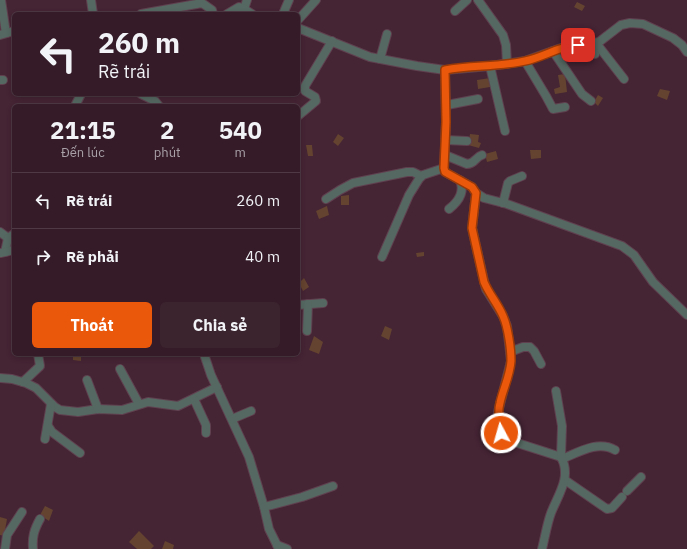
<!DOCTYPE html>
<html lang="vi">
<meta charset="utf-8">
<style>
:root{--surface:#341b27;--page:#3c242f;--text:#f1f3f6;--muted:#a9a1a7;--line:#4e3944;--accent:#ea580c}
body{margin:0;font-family:"IBM Plex Sans",sans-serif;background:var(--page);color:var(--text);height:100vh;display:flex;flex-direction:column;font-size:15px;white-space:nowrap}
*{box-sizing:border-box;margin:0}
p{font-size:13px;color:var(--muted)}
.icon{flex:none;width:22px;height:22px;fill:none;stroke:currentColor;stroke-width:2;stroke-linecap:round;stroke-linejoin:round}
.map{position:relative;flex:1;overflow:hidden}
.sheet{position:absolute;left:12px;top:104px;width:288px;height:252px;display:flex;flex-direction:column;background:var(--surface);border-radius:6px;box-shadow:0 2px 6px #0003,0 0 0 1px var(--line)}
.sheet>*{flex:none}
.hud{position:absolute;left:12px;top:12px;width:288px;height:84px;border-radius:6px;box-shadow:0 2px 6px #0003,0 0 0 1px var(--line);background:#341b27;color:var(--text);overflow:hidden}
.pin{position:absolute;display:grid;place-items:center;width:34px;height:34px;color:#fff;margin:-17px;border-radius:8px;box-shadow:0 2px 6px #0006}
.me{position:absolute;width:44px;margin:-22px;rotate:354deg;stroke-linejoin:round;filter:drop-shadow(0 0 3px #0008)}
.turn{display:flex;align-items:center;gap:14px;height:84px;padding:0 20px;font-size:18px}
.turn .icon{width:52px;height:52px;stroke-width:2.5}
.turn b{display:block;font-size:28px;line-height:34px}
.eta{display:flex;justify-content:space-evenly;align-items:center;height:68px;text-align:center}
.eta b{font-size:24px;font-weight:700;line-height:28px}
.cta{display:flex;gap:8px;margin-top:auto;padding:8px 20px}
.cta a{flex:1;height:46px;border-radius:6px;background:var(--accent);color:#fff;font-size:16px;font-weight:700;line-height:46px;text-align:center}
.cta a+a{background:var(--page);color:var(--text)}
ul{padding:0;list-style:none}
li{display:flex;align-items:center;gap:12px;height:56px;padding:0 20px;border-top:1px solid var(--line)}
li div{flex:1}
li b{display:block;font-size:15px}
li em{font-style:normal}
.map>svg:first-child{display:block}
.building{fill:#644330}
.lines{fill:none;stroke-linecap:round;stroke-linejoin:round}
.minor-casing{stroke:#5f404f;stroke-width:10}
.minor{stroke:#556861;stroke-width:8}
.route-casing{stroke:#983908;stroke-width:10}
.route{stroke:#ea580c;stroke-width:7}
</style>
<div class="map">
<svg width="687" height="549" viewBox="0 0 687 549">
<rect width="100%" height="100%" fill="#452434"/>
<g class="building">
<polygon points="577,2 585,6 582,11 574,7"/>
<polygon points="565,74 567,92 555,94 554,89 560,87 558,75"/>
<polygon points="490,78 490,87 478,89 477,80"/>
<polygon points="660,89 670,91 667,100 657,96"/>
<polygon points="598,95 603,98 598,106 594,102"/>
<polygon points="338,134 344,138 338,146 333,142"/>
<polygon points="470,134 479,135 478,142 481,143 479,148 468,145"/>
<polygon points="306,145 312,145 313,156 308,156"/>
<polygon points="530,150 541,150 541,158 531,159"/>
<polygon points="496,151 498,159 487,162 485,154"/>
<polygon points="349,195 349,205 341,205 341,196"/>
<polygon points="327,206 329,215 319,219 316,211"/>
<polygon points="424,252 424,256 417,257 416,253"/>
<polygon points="304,278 309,287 303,291 299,283"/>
<polygon points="385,326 392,329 389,340 381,336"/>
<polygon points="314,336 323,342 319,354 309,350"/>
<polygon points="73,354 81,354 81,361 73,360"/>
<polygon points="45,506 53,510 49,521 40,515"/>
<polygon points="0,517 7,519 4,536 0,535"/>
<polygon points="139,531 154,546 151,549 137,549 129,542"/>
<polygon points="165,541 174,545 173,549 162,549"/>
</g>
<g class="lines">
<defs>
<g id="minor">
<polyline points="1,0 6,33"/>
<polyline points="91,0 93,14"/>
<polyline points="478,0 503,35 506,45 507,64"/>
<polyline points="244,9 247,0"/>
<polyline points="455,11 467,0"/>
<polyline points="141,14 202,3 212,10 213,14"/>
<polyline points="227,14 239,7 244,9 252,14"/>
<polyline points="283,14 289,0"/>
<polyline points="298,20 316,0"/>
<polyline points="298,28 370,57 417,66 445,70 490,66 525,61 567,46 589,44 599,42 621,25 630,23 643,24 673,38 682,45 687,52"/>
<polyline points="0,35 14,31"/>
<polyline points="596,43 624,79"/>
<polyline points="589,44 595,54"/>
<polyline points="553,51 582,94 591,101"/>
<polyline points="380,59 387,34"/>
<polyline points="525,61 546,96 553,109 565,107"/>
<polyline points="490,66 505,131"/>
<polyline points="445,70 446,122 444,168 445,172 472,187 476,193 484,198 507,204 622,246 634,255 653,282 687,315"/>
<polyline points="0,80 3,80"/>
<polyline points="141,94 155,101 159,106"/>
<polyline points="447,105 478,99"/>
<polyline points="75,106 81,94"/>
<polyline points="298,116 316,101 315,97 305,91 305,86 332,41"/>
<polyline points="446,140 467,141"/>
<path d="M445,155L467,164C475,164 475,157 482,155"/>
<polyline points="476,193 472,228 484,281 486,289 503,316 507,326 511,361 498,412 501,433 502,437 505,439 561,457"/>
<polyline points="326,199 340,190 353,183 407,172 413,172 421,176"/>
<polyline points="503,203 508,183 510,181 522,176"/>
<path d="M449,209C458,202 465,192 460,180"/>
<polyline points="0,232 8,238"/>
<polyline points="5,252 8,238 14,234"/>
<polyline points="1,253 14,250"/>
<polyline points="382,257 409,195 419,179 423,175 444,168"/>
<polyline points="298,305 323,303"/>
<polyline points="307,331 308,304"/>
<polyline points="510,352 523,347 530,347 534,351 541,364"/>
<polyline points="204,354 211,375 249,457 264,507 269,529 279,549"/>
<polyline points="120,369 139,404"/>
<polyline points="0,378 12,379 26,383 36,388 55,407 60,410 78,412 98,409 122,410 148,402 178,406 217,387"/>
<polyline points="87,380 98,409"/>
<polyline points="23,382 40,366 38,354"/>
<polyline points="194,399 206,425 206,433"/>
<polyline points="232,419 251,411"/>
<polyline points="48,426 52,432 80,453"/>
<polyline points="45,439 51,404"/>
<path d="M562,459C579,452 598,440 615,450"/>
<polyline points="565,480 607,509 612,508 622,497"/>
<polyline points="627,491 641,477"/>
<polyline points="264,507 302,497 333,486"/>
<polyline points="277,545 287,549"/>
<polyline points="5,549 7,535 22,512"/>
<path d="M33,549C32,537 34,530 40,519"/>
<path d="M542,549C545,537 547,524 551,513C558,495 572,477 561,457L562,426L556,391"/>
</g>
</defs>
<use href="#minor" class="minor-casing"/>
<use href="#minor" class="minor"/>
</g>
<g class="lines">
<defs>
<path id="route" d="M501,433C500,423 497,413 500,403C503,389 510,376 511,361C511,349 508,327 503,316C498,304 489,294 484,282L472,228L476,193L472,187L445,172L444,168L446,122L445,70C472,65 499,67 525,61C544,57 559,46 578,45"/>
</defs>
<use href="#route" class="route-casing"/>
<use href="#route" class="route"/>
</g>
</svg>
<div class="pin" style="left:578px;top:45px;background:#d93025"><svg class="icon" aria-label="arrive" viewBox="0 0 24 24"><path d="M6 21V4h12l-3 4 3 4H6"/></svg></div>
<svg class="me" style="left:501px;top:433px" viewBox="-20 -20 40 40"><circle r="17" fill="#ea580c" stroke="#fff" stroke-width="3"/><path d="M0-11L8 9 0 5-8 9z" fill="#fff"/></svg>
<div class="hud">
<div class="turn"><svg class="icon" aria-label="left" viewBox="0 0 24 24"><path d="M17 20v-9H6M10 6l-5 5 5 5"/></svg><div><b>260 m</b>Rẽ trái</div></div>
</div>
<section class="sheet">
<div class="eta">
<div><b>21:15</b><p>Đến lúc</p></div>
<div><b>2</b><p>phút</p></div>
<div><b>540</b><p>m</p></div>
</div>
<ul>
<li><svg class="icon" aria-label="left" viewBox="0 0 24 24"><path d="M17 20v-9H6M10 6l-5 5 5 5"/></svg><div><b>Rẽ trái</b></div><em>260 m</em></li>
<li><svg class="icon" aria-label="right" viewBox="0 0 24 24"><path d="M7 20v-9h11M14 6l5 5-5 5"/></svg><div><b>Rẽ phải</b></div><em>40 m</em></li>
</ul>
<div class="cta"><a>Thoát</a><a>Chia sẻ</a></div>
</section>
</div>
